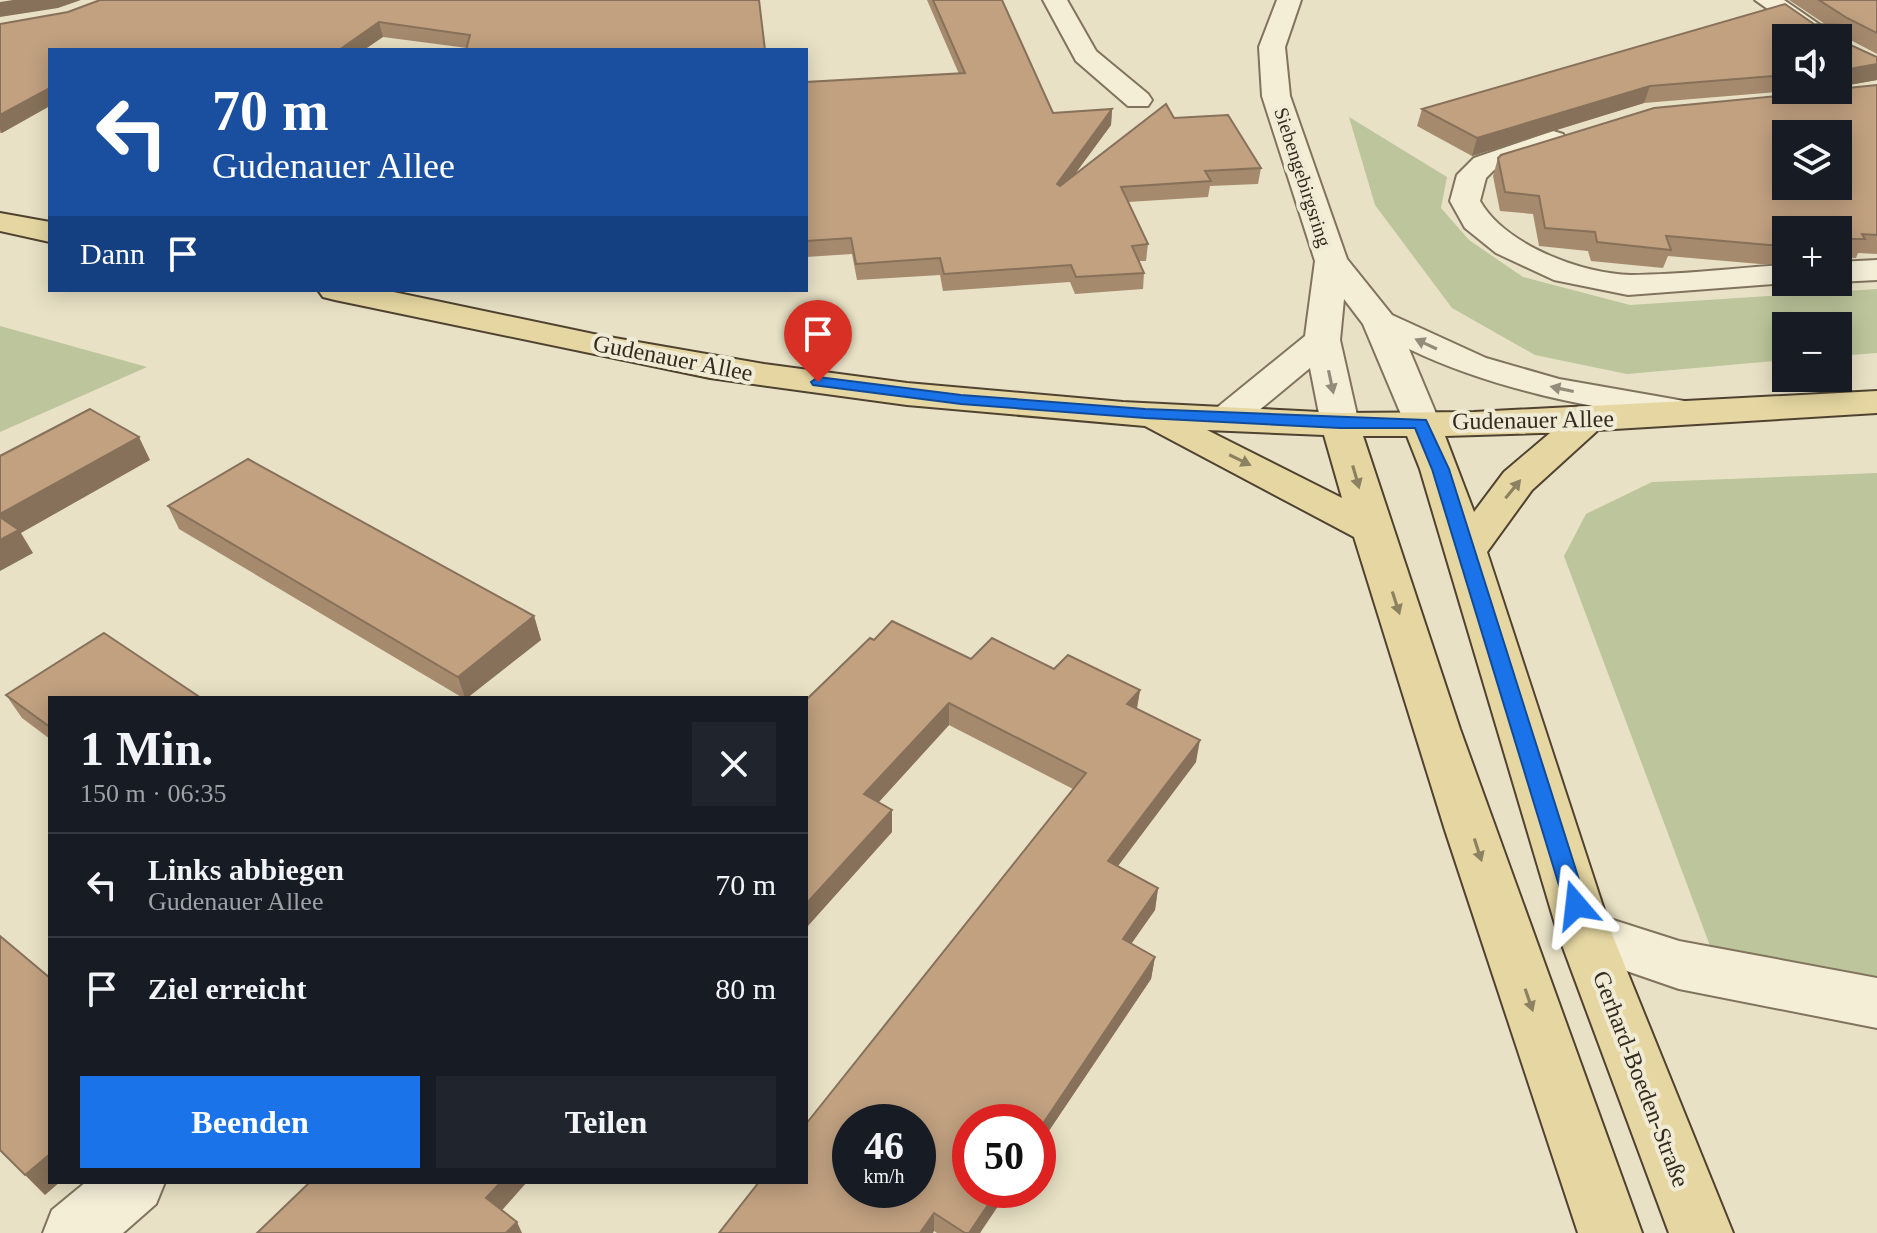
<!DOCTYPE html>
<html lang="de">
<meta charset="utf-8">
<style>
:root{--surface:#171b24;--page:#20242c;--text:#f1f3f6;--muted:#9ea1a6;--line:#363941;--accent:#1a73e8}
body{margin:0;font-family:Georgia,serif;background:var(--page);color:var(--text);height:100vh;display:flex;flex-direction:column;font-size:30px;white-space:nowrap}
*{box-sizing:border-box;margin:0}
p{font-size:26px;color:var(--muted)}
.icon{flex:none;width:44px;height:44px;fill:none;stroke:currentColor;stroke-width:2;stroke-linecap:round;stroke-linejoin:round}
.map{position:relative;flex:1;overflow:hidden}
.drawer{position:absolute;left:48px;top:696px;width:760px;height:488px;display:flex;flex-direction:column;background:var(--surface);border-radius:0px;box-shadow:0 4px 20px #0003}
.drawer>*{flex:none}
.banner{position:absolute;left:48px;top:48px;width:760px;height:244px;border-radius:0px;box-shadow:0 4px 20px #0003;background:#1a4fa0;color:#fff;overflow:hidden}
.controls{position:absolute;left:1772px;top:24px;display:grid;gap:16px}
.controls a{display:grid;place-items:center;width:80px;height:80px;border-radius:0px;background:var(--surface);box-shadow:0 4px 20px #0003;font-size:40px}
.speed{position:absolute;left:832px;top:1104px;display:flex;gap:16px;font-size:40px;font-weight:700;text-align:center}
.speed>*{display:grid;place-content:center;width:104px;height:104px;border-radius:50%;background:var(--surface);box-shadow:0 4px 20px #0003;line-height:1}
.speed small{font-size:20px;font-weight:400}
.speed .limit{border:12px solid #d22;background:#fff;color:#111}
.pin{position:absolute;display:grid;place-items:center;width:68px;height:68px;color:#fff;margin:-82px -34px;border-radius:50% 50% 50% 0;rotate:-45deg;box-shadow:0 0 8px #0007}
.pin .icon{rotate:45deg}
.me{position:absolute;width:88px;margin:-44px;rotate:343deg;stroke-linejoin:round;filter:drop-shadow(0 0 6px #0008)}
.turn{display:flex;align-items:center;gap:28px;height:168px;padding:0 32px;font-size:36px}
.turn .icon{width:104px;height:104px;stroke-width:2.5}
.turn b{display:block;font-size:56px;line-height:68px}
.then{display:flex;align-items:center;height:76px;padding:0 32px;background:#0003;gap:16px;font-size:30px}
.round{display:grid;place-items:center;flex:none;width:84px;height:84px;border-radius:0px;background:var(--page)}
.head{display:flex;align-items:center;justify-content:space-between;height:136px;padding:0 32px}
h1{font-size:48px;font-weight:700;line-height:60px}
.button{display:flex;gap:16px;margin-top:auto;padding:16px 32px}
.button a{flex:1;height:92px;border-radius:0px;background:var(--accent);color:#fff;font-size:32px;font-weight:700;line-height:92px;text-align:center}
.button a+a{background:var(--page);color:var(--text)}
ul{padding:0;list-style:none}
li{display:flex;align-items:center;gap:24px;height:104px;padding:0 32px;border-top:2px solid var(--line)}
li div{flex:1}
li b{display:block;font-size:30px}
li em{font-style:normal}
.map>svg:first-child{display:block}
.green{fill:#bcc59b}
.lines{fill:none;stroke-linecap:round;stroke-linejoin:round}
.minor-casing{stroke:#81735e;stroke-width:4}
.major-casing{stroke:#4f4231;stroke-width:4}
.minor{fill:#f4eed7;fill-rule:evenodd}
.major{fill:#e6d7a2;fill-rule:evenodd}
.wall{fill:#a68a6e}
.shaded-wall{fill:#87715a}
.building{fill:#c1a180;stroke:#87715a;stroke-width:2;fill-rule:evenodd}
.oneway{fill:#948c7b}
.oneway2{fill:#8c8160}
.route{fill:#1a73e8;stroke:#114b97;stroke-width:2}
.labels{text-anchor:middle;stroke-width:8;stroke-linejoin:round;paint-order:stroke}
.far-street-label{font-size:20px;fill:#332b1f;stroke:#f0ebd4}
.street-label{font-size:24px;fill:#332b1f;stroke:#f0ebd4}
</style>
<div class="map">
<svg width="1877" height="1233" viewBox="0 0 1877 1233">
<rect width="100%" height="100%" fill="#e8e1c5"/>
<g class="green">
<polygon points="1349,117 1447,177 1441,208 1469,240 1523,277 1630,305 1877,289 1877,353 1838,356 1838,326 1786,326 1786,360 1627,374 1535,355 1452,308 1375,205"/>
<polygon points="0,326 147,367 0,432"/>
<polygon points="1877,473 1877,981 1712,951 1564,556 1586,514 1652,482"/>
</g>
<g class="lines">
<defs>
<g id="minor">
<polygon points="1043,0 1067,0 1096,51 1148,94 1152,100 1148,106 1128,106 1076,61"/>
<path d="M1277,0H1301L1285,47L1290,96L1347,259L1392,315L1486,358L1559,379L1707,405L1713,413L1707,421L1694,424C1594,407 1501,393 1409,349L1440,423L1434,431L1421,434L1408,431L1363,324L1344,299L1340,340L1359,424L1353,432L1340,435L1327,432L1321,424L1310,368L1240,426L1227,429L1214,426L1208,418L1214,410L1305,336L1315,261L1262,96L1259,47Z"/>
<polygon points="1755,0 1784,0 1839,38 1809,38"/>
<path d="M1553,131L1563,134L1567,140L1563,146L1494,170L1486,178L1480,201C1505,245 1582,274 1631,275C1682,275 1735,268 1786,265V282H1798L1628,295L1554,280L1496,253L1465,228L1450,201L1457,175L1474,158Z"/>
<polygon points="1877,260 1877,280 1838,282 1838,262"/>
<polygon points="1585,911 1679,941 1877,978 1877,1028 1679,989 1566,950 1558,934 1566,918"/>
<polygon points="86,1182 165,1182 156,1204 123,1233 43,1233 52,1210"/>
</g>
<g id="major">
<polygon points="0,213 50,222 50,242 0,231"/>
<path d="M318,290H384L603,336L764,364L907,383L1123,402L1339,413L1474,412L1877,391V413L1598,430L1532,490L1487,552L1612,934L1733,1233H1669L1558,934L1420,469L1407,436H1363L1460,729L1642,1233H1578L1445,830L1354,537L1145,426L907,405L710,378L335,300L323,297ZM1207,430L1324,435L1342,498ZM1541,433H1550L1504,472L1474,512L1445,436Z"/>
</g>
</defs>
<use href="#minor" class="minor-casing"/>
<use href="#major" class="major-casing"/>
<use href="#minor" class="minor"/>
<use href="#major" class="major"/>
</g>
<g class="wall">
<polygon points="759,0 467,48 383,37 50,50 2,133 0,133 0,24"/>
<polygon points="927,0 1002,0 1053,113 1112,109 1111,125 1073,176 1174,118 1261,168 1258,184 1210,186 1208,197 1128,202 1148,244 1146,261 1139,261 1144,273 1143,289 1075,294 1070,282 943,291 940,275 857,280 852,254 806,257 806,82 959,74"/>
<polygon points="1789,0 1877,0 1877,54 1843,36 1844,42 1877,57 1877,80 1838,87 1838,38 1786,38 1786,90 1802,90 1644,103 1472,156 1417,126 1422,109 1814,24 1825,24"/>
<polygon points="1877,85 1877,254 1858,253 1856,258 1838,257 1838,230 1786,230 1786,264 1760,264 1668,256 1663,268 1591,261 1588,251 1539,246 1533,214 1500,211 1493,176 1498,158"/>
<polygon points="168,506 534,616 541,640 467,698 463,698 179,529"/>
<polygon points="874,640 971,659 1054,669 1140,690 1137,709 1196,762 1118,866 1158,888 1155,910 1131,943 1155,957 1151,979 1038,1147 1038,1122 980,1233 937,1233 934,1231 719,1233 1073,789 949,725 878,803 892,810 892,832 806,928"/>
<polygon points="6,695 50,698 50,739 22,718"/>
</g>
<g class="shaded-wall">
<polygon points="13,0 81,0 58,8 0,17 0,2"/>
<polygon points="379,22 383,37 364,50 339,50"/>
<polygon points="1877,64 1877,80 1838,87 1838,81 1843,70"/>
<polygon points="1650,86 1644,103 1472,156 1477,138"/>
<polygon points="50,88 50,106 2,133 0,129 0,115"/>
<polygon points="1112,109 1111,125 1056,200 1057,184"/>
<polygon points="139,437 150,460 21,533 33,553 0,571 0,514"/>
<polygon points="534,616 541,640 467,698 465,698 458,677"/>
<polygon points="1140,690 1136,712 1127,704"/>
<polygon points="949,703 949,725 866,816 864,794"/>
<polygon points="1200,740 1196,762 1105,883 1108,861"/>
<polygon points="892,810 892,832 806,928 806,904"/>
<polygon points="1158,888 1155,910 1120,960 1123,939"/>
<polygon points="1155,957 1151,979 1038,1147 1038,1131"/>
<polygon points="50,1154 50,1182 60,1182 45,1195 25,1175"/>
<polygon points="501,1182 527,1182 496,1217 486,1198"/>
<polygon points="998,1190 1009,1190 980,1233 969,1233"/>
<polygon points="934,1213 934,1231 933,1233 920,1233"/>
<polygon points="517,1222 522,1233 506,1233"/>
</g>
<g class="building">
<polygon points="100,0 759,0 765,50 466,50 470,35 379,22 339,50 50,50 50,88 0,115 0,24 68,12"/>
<polygon points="933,0 1002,0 1053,113 1112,109 1057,184 1060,186 1166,104 1174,118 1228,115 1261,168 1205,171 1211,181 1121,187 1148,244 1132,246 1144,273 1076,277 1071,265 944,274 940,258 856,264 851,238 806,241 806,82 965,73"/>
<polygon points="1819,0 1877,0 1877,33 1847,18"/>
<polygon points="1785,4 1814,24 1842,25 1844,42 1877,57 1877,64 1838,71 1838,38 1786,38 1786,75 1650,86 1477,138 1422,109"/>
<path d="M1877,85V235L1862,234L1865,239H1846L1845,242L1838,241V230H1786V245H1769L1666,236L1671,250L1597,242L1595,232L1545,228L1539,196L1505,192L1498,158L1501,155L1654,108L1838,90V89ZM1786,134H1838V186H1786Z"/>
<polygon points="90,409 139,437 0,514 0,456"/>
<polygon points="248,459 534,616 458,677 168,506"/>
<polygon points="0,517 19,530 0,540"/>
<path d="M892,621L971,659L992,638L1054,669L1068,655L1140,690L1127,704L1200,740L1108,861L1158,888L1123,939L1155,957L1038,1131V1122H970V1190H998L969,1233H965L934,1213L920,1233H719L759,1182H806V1124L1086,773L949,703L864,794L892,810L806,904V700L870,638L874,640ZM850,1122H918V1190H850Z"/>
<polygon points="104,633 201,698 50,698 50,727 6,695"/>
<polygon points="0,936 50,978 50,1154 25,1175 0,1150"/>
<polygon points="310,1182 501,1182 486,1198 517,1222 506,1233 257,1233"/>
</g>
<defs><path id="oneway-solid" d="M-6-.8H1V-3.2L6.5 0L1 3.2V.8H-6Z" transform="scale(2)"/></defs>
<g class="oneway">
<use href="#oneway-solid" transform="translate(1426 344) rotate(-155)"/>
<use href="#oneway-solid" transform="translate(1331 382) rotate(78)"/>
<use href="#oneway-solid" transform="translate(1562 389) rotate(-168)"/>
</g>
<g class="oneway2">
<use href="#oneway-solid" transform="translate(1240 460) rotate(26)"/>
<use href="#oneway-solid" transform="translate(1356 477) rotate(74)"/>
<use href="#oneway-solid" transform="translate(1513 489) rotate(-51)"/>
<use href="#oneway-solid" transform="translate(1396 603) rotate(72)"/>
<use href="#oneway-solid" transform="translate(1478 850) rotate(72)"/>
<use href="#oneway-solid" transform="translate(1529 1000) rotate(71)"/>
</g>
<polygon class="route" points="818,377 961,395 1145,409 1426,420 1449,469 1587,905 1584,911 1568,911 1565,905 1432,469 1415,428 1340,428 1145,418 961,404 813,385 811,382"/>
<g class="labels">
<g class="far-street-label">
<text transform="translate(1303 177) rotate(72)" y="7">Siebengebirgsring</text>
</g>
<g class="street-label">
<text transform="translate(673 358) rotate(11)" y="8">Gudenauer Allee</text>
<text transform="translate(1533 420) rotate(-1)" y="8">Gudenauer Allee</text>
<text transform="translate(1641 1079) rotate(69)" y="8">Gerhard-Boeden-Straße</text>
</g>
</g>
</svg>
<div class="controls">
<a><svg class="icon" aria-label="sound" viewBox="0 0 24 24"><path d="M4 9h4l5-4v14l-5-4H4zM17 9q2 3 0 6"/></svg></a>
<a><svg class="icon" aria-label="layers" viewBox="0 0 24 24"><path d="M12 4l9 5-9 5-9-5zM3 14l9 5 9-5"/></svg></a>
<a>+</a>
<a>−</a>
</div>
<div class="speed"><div>46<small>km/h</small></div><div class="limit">50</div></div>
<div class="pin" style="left:818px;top:382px;background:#d93025"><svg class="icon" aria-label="arrive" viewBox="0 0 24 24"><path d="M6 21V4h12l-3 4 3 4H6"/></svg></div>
<svg class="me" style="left:1576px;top:905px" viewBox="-20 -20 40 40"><path d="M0-17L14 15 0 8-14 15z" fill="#1a73e8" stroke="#fff" stroke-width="4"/></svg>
<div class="banner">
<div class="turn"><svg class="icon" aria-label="left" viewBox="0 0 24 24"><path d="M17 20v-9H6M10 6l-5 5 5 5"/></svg><div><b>70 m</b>Gudenauer Allee</div></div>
<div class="then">Dann<svg class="icon" aria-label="arrive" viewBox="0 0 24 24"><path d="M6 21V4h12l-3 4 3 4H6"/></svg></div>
</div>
<section class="drawer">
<div class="head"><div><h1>1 Min.</h1><p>150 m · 06:35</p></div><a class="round"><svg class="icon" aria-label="close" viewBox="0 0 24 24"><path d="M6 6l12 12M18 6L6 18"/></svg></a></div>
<ul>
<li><svg class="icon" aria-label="left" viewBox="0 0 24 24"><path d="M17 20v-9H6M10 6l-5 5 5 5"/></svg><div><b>Links abbiegen</b><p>Gudenauer Allee</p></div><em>70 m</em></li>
<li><svg class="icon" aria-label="arrive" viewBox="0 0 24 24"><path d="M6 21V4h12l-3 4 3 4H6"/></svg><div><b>Ziel erreicht</b></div><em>80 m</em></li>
</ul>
<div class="button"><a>Beenden</a><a>Teilen</a></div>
</section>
</div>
